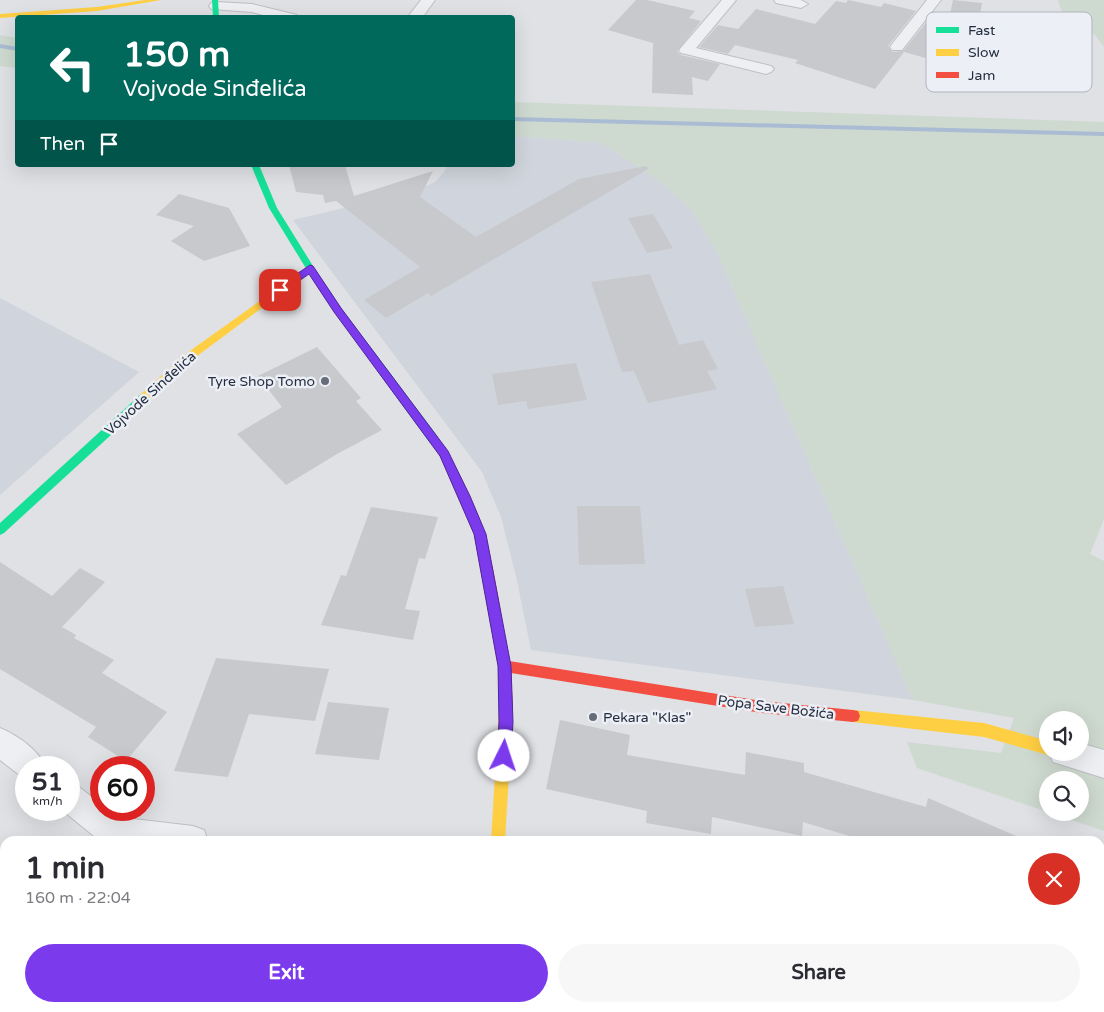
<!DOCTYPE html>
<meta charset="utf-8">
<style>
:root{--surface:#fff;--page:#f7f7f7;--text:#2b2b33;--muted:#7c7c81;--accent:#7c3aed}
body{margin:0;font-family:"Varela Round",sans-serif;background:var(--page);color:var(--text);height:100vh;display:flex;flex-direction:column;font-size:19px;white-space:nowrap}
*{box-sizing:border-box;margin:0}
p{font-size:16px;color:var(--muted)}
.icon{flex:none;width:28px;height:28px;fill:none;stroke:currentColor;stroke-width:2;stroke-linecap:round;stroke-linejoin:round}
.map{position:relative;flex:1;overflow:hidden}
.drawer{position:absolute;left:0px;top:836px;width:1105px;height:176px;display:flex;flex-direction:column;background:var(--surface);border-radius:15px 15px 0 0;box-shadow:0 5px 20px #0002}
.drawer>*{flex:none}
.guide{position:absolute;left:15px;top:15px;width:500px;height:152px;border-radius:5px;box-shadow:0 5px 20px #0002;background:#00695c;color:#fff;overflow:hidden}
.tools{position:absolute;left:1039px;top:711px;display:grid;gap:10px}
.tools a{display:grid;place-items:center;width:50px;height:50px;border-radius:50%;background:var(--surface);box-shadow:0 5px 20px #0002;font-size:25px}
.speed{position:absolute;left:15px;top:756px;display:flex;gap:10px;font-size:25px;font-weight:700;text-align:center}
.speed>*{display:grid;place-content:center;width:65px;height:65px;border-radius:50%;background:var(--surface);box-shadow:0 5px 20px #0002;line-height:1}
.speed small{font-size:12px;font-weight:400}
.speed .limit{border:8px solid #d22;background:#fff;color:#111}
.pin{position:absolute;display:grid;place-items:center;width:42px;height:42px;color:#fff;margin:-21px;border-radius:10px;box-shadow:0 2px 8px #0006}
.me{position:absolute;width:55px;margin:-28px;rotate:4deg;stroke-linejoin:round;filter:drop-shadow(0 0 4px #0008)}
.turn{display:flex;align-items:center;gap:18px;height:105px;padding:0 25px;font-size:22px}
.turn .icon{width:65px;height:65px;stroke-width:2.5}
.turn b{display:block;font-size:35px;line-height:42px}
.then{display:flex;align-items:center;height:48px;padding:0 25px;background:#0003;gap:10px;font-size:19px}
.round{display:grid;place-items:center;flex:none;width:52px;height:52px;border-radius:26px;background:var(--page)}
.headline{display:flex;align-items:center;justify-content:space-between;height:85px;padding:0 25px}
h1{font-size:30px;font-weight:700;line-height:38px}
.cta{display:flex;gap:10px;margin-top:auto;padding:10px 25px}
.cta a{flex:1;height:58px;border-radius:30px;background:var(--accent);color:#fff;font-size:20px;font-weight:700;line-height:58px;text-align:center}
.cta a+a{background:var(--page);color:var(--text)}
.map>svg:first-child{display:block}
.built{fill:#d0d4dc}
.green{fill:#ced9cf;fill-rule:evenodd}
.lines{fill:none;stroke-linecap:round;stroke-linejoin:round}
.stream{fill:#aabcd3;fill-rule:evenodd}
.building{fill:#c7c9cd}
.street-casing{stroke:#bdbfc3;stroke-width:2}
.street{fill:#eeeff2;fill-rule:evenodd}
.fast{fill:#16e098;fill-rule:evenodd}
.slow{fill:#ffcf43;fill-rule:evenodd}
.jam{fill:#f24e42;fill-rule:evenodd}
.route{fill:#7c3aed;stroke:#51269a}
.poi-dot{fill:#666c79;stroke:#eceff5;stroke-width:2}
.labels{text-anchor:middle;stroke-width:5;stroke-linejoin:round;paint-order:stroke}
.poi-label{font-size:14px;fill:#252d3f;stroke:#eceff5;text-anchor:end}
.street-label{font-size:14px;fill:#252d3f;stroke:#eceff5}
.key{fill:#eceff5;stroke:#b0b5be;stroke-width:1}
.key-label{font-size:14px;fill:#252d3f}
</style>
<div class="map">
<svg width="1104" height="1012" viewBox="0 0 1104 1012">
<rect width="100%" height="100%" fill="#dfe1e5"/>
<g class="built">
<polygon points="513,136 602,143 664,184 694,213 718,255 913,700 531,650 516,576 501,517 482,472 293,220 416,191 435,182 444,172 447,165 512,165"/>
<polygon points="0,298 139,372 0,495"/>
</g>
<g class="green">
<polygon points="1058,0 1104,0 1104,47 1095,35 1065,22"/>
<polygon points="0,35 17,38 17,68 0,66"/>
<path d="M513,102L1104,122V519L1090,554L1104,561V831L1048,812H1080V780H1048V812L917,768L907,742L1001,753L1014,718L913,700L718,255L694,213L664,184L602,143L513,136ZM1048,720H1080V752H1048Z"/>
</g>
<g class="lines">
<g class="stream">
<polygon points="0,44 18,47 18,51 0,48"/>
<polygon points="512,117 1104,132 1104,136 512,121"/>
</g>
</g>
<g class="building">
<polygon points="636,0 647,0 695,11 689,18 701,21 677,51 681,55 720,64 708,81 692,77 693,95 652,93 653,43 608,30"/>
<polygon points="848,0 881,7 884,3 916,11 888,46 892,52 903,51 932,15 949,19 953,0 982,3 974,48 958,44 944,63 904,52 875,89 795,63 798,60 735,45 728,54 699,47 718,25 738,29 756,9 815,24 836,1 846,3"/>
<polygon points="289,165 345,165 354,196 433,171 420,197 476,237 579,179 646,166 648,169 431,296 428,293 386,318 364,300 420,267 336,201 325,203 323,195 296,192"/>
<polygon points="179,194 229,208 250,246 204,261 171,241 194,226 156,215"/>
<polygon points="653,214 673,248 647,253 628,218"/>
<polygon points="650,274 679,345 703,340 718,369 707,371 717,389 648,403 634,371 622,372 591,282"/>
<polygon points="317,347 361,398 356,401 382,430 337,454 286,485 237,434 282,407 258,376"/>
<polygon points="576,363 587,400 528,409 526,401 498,405 492,374"/>
<polygon points="577,506 640,506 645,564 579,565"/>
<polygon points="371,507 438,517 425,559 419,558 405,609 420,611 413,640 321,625 341,575 346,576"/>
<polygon points="0,562 52,596 80,568 105,582 62,627 76,635 74,638 114,660 102,673 167,712 126,761 88,737 96,727 0,669"/>
<polygon points="783,586 794,624 755,627 745,589"/>
<polygon points="216,658 329,669 315,721 249,714 228,777 174,771"/>
<polygon points="328,702 389,708 379,760 315,754"/>
<polygon points="560,720 630,735 627,755 745,775 746,752 804,763 804,772 926,807 928,798 1028,841 866,841 803,822 802,836 712,817 711,834 646,823 647,811 546,789"/>
</g>
<g class="lines">
<defs>
<g id="street">
<polygon points="421,0 435,0 422,18 407,18"/>
<polygon points="722,0 736,0 696,48 771,66 774,69 771,72 766,74 686,54 681,53 679,50"/>
<polygon points="774,0 801,0 808,4 801,8 776,3"/>
<polygon points="927,0 941,0 902,50 892,50 890,47 892,44"/>
<polygon points="216,2 252,4 297,15 299,18 273,18 252,12 211,9 209,6 211,3"/>
<path d="M0,728C17,735 39,750 46,768H26V780L0,760Z"/>
<polygon points="1080,743 1104,750 1104,778 1053,762 1049,752 1080,752"/>
<polygon points="69,782 79,787 101,804 101,810 109,810 117,817 193,826 204,830 208,841 100,841 62,810 69,810"/>
<polygon points="5,936 5,972 0,974 0,938"/>
<polygon points="1100,994 1104,995 1104,1012 1076,1012 1074,1008 1100,1008"/>
</g>
</defs>
<use href="#street" class="street-casing"/>
<use href="#street" class="street"/>
<g class="fast">
<polygon points="212,0 218,0 219,18 213,18"/>
<polygon points="251,165 259,165 277,208 313,266 341,308 438,437 439,440 438,443 430,443 335,312 307,270 269,208"/>
<polygon points="144,394 149,398 148,401 4,533 0,535 0,523 140,395"/>
</g>
<g class="slow">
<polygon points="145,0 161,0 97,11 0,18 0,14 97,7"/>
<polygon points="310,265 313,266 313,270 193,359 148,401 140,401 139,398 140,395 187,353"/>
<polygon points="506,702 511,703 513,708 505,841 491,841 499,708 501,703"/>
<polygon points="853,710 984,723 1048,741 1048,752 1053,752 1048,755 984,737 853,722 848,721 846,716 848,711"/>
</g>
<g class="jam">
<path d="M434,436C445,439 483,522 486,537C496,578 502,620 509,661L762,701L853,710L858,711L860,716L858,721L853,722L762,713L511,673L513,708L511,713L506,714L501,713L499,708L498,666L474,534L440,456L429,440Z"/>
<polygon points="475,1008 491,1008 490,1012 474,1012"/>
</g>
</g>
<polygon class="route" points="310,265 313,266 341,308 448,451 470,496 486,534 511,666 513,722 511,756 509,761 504,763 499,761 497,756 499,722 498,666 474,534 440,456 334,312 309,274 283,292 276,292 276,288"/>
<g class="poi-dot">
<circle cx="325" cy="381" r="5"/>
<circle cx="593" cy="717" r="5"/>
</g>
<g class="labels">
<g class="poi-label">
<text x="315" y="386">Tyre Shop Tomo</text>
<text x="603" y="722" text-anchor="start">Pekara "Klas"</text>
</g>
<g class="street-label">
<text transform="translate(150 393) rotate(-42)" y="5">Vojvode Sinđelića</text>
<text transform="translate(776 707) rotate(7)" y="5">Popa Save Božića</text>
</g>
</g>
<rect x="926" y="12" width="166" height="80" rx="8" class="key"/>
<rect x="936" y="27" width="23" height="6" fill="#16e098"/>
<rect x="936" y="49" width="23" height="7" fill="#ffcf43"/>
<rect x="936" y="72" width="23" height="6" fill="#f24e42"/>
<g class="key-label">
<text x="968" y="35">Fast</text>
<text x="968" y="57">Slow</text>
<text x="968" y="80">Jam</text>
</g>
</svg>
<div class="tools">
<a><svg class="icon" aria-label="sound" viewBox="0 0 24 24"><path d="M4 9h4l5-4v14l-5-4H4zM17 9q2 3 0 6"/></svg></a>
<a><svg class="icon" aria-label="search" viewBox="0 0 24 24"><circle cx="10" cy="10" r="6"/><path d="M15 15l6 6"/></svg></a>
</div>
<div class="speed"><div>51<small>km/h</small></div><div class="limit">60</div></div>
<div class="pin" style="left:280px;top:290px;background:#d93025"><svg class="icon" aria-label="arrive" viewBox="0 0 24 24"><path d="M6 21V4h12l-3 4 3 4H6"/></svg></div>
<svg class="me" style="left:504px;top:756px" viewBox="-20 -20 40 40"><circle r="19" fill="#fff"/><path d="M0-13L10 11 0 6-10 11z" fill="#7c3aed"/></svg>
<div class="guide">
<div class="turn"><svg class="icon" aria-label="left" viewBox="0 0 24 24"><path d="M17 20v-9H6M10 6l-5 5 5 5"/></svg><div><b>150 m</b>Vojvode Sinđelića</div></div>
<div class="then">Then<svg class="icon" aria-label="arrive" viewBox="0 0 24 24"><path d="M6 21V4h12l-3 4 3 4H6"/></svg></div>
</div>
<section class="drawer">
<div class="headline"><div><h1>1 min</h1><p>160 m · 22:04</p></div><a class="round" style="background:#d93025;color:#fff"><svg class="icon" aria-label="close" viewBox="0 0 24 24"><path d="M6 6l12 12M18 6L6 18"/></svg></a></div>
<div class="cta"><a>Exit</a><a>Share</a></div>
</section>
</div>
